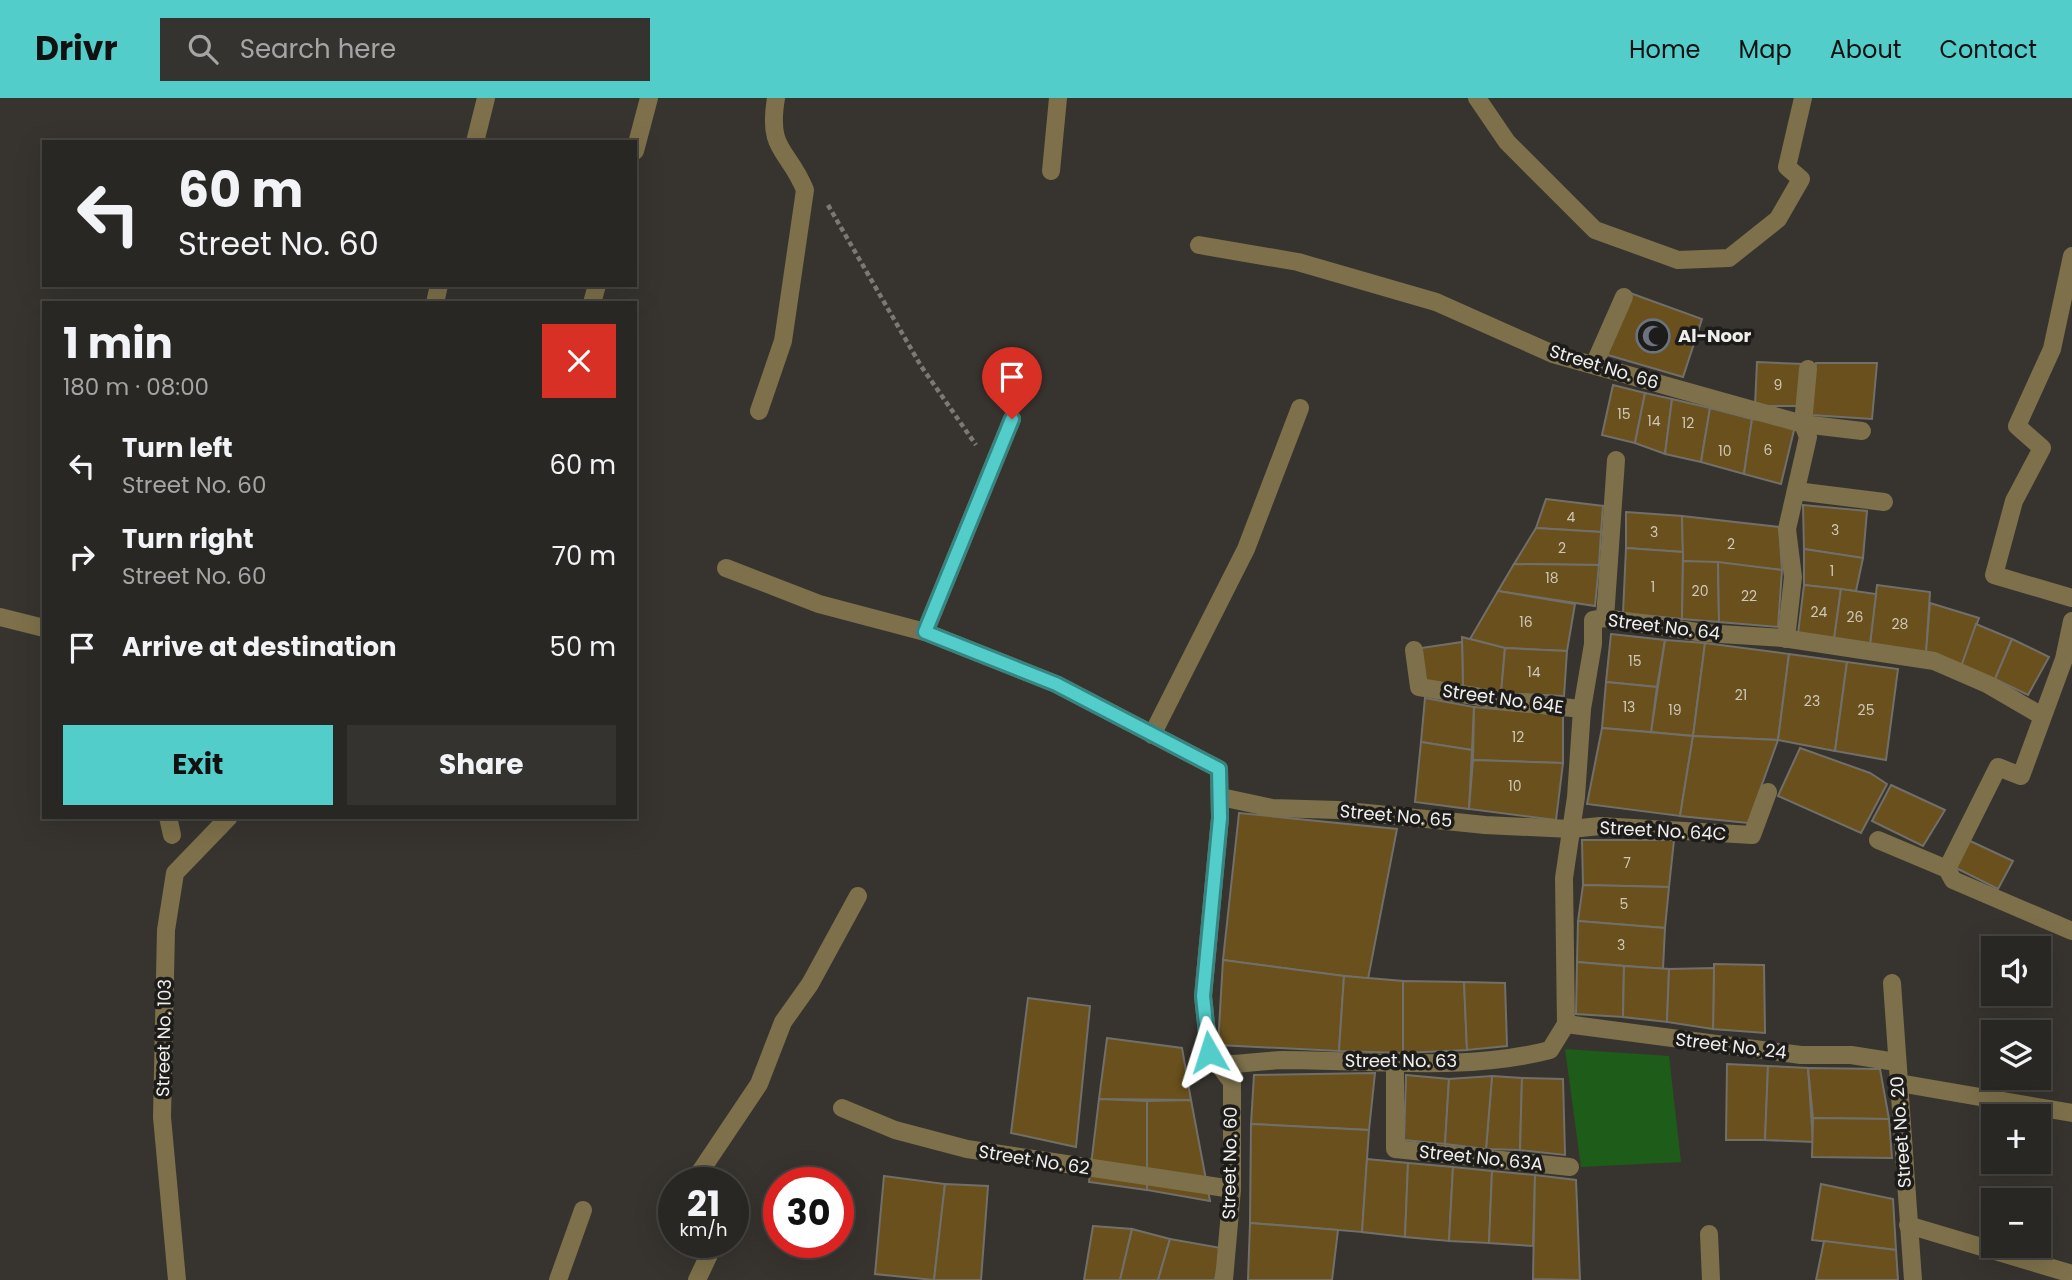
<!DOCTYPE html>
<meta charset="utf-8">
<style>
:root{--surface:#292723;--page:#353330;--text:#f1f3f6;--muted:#a5a5a6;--line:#454441;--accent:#53cdc9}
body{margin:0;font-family:Poppins,sans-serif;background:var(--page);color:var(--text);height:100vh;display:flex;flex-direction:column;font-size:26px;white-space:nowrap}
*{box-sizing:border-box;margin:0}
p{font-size:23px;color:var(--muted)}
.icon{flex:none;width:38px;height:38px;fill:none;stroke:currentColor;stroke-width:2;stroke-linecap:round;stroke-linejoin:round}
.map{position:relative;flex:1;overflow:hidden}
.sheet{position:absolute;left:42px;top:203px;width:595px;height:518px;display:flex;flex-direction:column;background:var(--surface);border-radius:0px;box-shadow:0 7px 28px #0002,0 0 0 2px var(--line)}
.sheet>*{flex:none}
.top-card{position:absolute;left:42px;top:42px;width:595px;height:147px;border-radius:0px;box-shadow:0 7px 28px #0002,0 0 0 2px var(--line);background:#292723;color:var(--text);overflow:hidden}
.buttons{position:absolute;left:1981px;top:838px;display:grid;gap:14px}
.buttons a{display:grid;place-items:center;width:70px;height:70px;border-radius:0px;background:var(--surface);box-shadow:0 7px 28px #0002,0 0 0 2px var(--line);font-size:35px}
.speed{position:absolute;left:658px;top:1069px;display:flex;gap:14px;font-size:35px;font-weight:700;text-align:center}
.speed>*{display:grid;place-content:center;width:91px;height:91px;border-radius:50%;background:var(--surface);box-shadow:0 7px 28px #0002,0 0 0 2px var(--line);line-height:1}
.speed small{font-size:18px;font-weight:400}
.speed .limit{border:10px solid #d22;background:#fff;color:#111}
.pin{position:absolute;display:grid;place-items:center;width:60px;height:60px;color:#fff;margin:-72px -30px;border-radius:50% 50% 50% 0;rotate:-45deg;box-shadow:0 0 7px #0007}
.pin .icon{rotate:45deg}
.me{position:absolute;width:77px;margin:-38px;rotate:354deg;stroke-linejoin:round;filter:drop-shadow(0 0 5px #0008)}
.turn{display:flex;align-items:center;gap:24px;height:147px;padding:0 21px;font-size:32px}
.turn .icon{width:91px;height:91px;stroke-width:2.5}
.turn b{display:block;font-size:49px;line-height:60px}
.round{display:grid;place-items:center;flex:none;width:74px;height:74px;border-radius:0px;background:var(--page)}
.overview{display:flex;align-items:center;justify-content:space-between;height:119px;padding:0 21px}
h1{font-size:42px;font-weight:700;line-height:52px}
.cta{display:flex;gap:14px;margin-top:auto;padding:14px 21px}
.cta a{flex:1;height:80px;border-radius:0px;background:var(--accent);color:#111;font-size:28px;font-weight:700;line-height:80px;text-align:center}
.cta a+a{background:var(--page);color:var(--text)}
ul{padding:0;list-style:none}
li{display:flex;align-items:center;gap:21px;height:91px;padding:0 21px}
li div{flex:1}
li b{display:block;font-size:26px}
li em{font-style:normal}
header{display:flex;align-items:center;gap:42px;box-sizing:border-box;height:98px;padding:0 35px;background:var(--accent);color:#111}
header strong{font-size:33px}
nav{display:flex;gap:38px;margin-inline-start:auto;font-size:24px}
.search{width:490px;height:63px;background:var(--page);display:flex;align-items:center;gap:18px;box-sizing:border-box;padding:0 24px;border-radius:0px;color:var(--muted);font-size:26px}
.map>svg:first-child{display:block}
.green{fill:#1e5c1a}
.building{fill:#69501d;stroke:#726f69;stroke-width:2}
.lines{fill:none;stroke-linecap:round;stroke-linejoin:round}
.path{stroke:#7c7975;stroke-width:4.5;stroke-dasharray:5 3.5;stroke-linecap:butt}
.minor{stroke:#7d704a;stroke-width:18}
.route-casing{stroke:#368583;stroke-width:18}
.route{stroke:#53cdc9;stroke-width:12}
.labels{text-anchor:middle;stroke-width:7;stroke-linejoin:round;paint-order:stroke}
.number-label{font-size:14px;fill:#cfc7b8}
.poi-label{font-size:18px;font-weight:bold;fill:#f1efec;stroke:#1d1c1a;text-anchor:start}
.street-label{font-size:18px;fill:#f1efec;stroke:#1d1c1a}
</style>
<header>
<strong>Drivr</strong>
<div class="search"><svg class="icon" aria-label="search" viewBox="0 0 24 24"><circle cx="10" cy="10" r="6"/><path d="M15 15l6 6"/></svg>Search here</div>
<nav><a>Home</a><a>Map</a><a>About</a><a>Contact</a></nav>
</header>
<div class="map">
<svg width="2072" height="1182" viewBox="0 0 2072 1182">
<rect width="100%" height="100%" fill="#37342f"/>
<polygon class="green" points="1565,951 1669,958 1681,1064 1581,1069"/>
<g class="building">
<polygon points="1630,195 1702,221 1683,279 1601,255"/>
<polygon points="1757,264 1803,266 1799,308 1755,308"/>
<polygon points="1816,265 1877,265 1872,321 1811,317"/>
<polygon points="1613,287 1645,295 1635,345 1602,337"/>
<polygon points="1645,295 1672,301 1665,356 1635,345"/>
<polygon points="1672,301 1710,310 1701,364 1665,356"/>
<polygon points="1710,310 1752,321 1744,376 1701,364"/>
<polygon points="1752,321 1795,328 1781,386 1744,376"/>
<polygon points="1546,401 1603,408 1601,434 1536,430"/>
<polygon points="1803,407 1867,413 1863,460 1804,451"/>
<polygon points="1626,414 1682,418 1683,454 1626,450"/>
<polygon points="1682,418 1779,429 1782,472 1683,463"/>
<polygon points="1536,430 1601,434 1599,467 1514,466"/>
<polygon points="1626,450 1683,454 1682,521 1623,515"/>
<polygon points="1804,451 1863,460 1856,493 1804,487"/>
<polygon points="1683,463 1718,464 1719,524 1682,521"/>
<polygon points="1718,464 1782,472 1778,529 1719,524"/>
<polygon points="1514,466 1599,467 1595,508 1498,493"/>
<polygon points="1804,487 1841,491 1834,541 1798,536"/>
<polygon points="1877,487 1930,494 1926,555 1870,546"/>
<polygon points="1841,491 1876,496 1870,546 1834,541"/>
<polygon points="1498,493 1575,506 1567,553 1505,550 1470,541"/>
<polygon points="1930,505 1979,520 1961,569 1926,555"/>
<polygon points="1976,526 2012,541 1995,581 1961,569"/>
<polygon points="1611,536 1665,542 1657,589 1606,584"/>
<polygon points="1462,539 1505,550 1501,595 1463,590"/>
<polygon points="2012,541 2049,559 2028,597 1995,581"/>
<polygon points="1665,542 1705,545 1693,638 1651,634"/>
<polygon points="1462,544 1463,590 1425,586 1421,550"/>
<polygon points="1705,545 1789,556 1778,642 1693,638"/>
<polygon points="1505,550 1567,553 1564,598 1501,595"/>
<polygon points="1789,556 1847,564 1835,653 1778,642"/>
<polygon points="1847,564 1898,571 1886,662 1835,653"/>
<polygon points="1606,584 1657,589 1651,634 1602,630"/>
<polygon points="1425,600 1474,609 1472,652 1421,644"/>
<polygon points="1474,609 1563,617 1563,665 1473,662"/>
<polygon points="1602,630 1693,638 1680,718 1587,706"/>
<polygon points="1693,638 1778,642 1748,725 1680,718"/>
<polygon points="1421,644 1472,652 1469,711 1415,704"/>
<polygon points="1800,650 1870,675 1887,686 1861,735 1778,698"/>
<polygon points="1473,662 1563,665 1556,722 1469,711"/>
<polygon points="1891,687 1945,712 1923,748 1872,723"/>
<polygon points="1239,715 1397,731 1368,881 1223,862"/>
<polygon points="1582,742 1674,742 1669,789 1583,787"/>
<polygon points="1968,742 2013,763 1998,791 1954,769"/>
<polygon points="1583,787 1669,789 1665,830 1578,823"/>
<polygon points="1578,823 1665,830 1663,871 1577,864"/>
<polygon points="1223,862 1344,878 1339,953 1218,947"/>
<polygon points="1577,864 1624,868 1623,919 1576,916"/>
<polygon points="1714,866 1764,867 1765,935 1713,931"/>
<polygon points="1624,868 1669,871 1667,924 1623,919"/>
<polygon points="1714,870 1713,931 1667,924 1669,871"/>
<polygon points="1344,878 1403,883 1403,955 1339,953"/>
<polygon points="1403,883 1464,884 1467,952 1403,955"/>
<polygon points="1464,884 1505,885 1507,948 1467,952"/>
<polygon points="1028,900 1090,908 1076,1049 1011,1035"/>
<polygon points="1107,940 1182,950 1191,1002 1099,1001"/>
<polygon points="1727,966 1768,968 1765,1042 1726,1042"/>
<polygon points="1768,968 1808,970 1813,1044 1765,1042"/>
<polygon points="1808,970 1880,971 1889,1021 1813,1020"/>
<polygon points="1375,975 1369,1032 1251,1026 1254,977"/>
<polygon points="1406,977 1449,981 1445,1046 1404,1042"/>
<polygon points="1492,978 1522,980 1520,1052 1486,1051"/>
<polygon points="1492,978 1486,1051 1445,1046 1449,981"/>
<polygon points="1522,980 1563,981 1565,1057 1520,1052"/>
<polygon points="1099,1001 1147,1003 1147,1092 1089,1084"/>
<polygon points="1191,1002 1210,1103 1147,1092 1147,1003"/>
<polygon points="1813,1020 1889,1021 1892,1060 1812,1059"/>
<polygon points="1251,1026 1369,1032 1362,1134 1250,1125"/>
<polygon points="1367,1061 1408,1065 1405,1139 1362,1134"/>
<polygon points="1408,1065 1453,1069 1449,1143 1405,1139"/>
<polygon points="1453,1069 1492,1073 1489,1145 1449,1143"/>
<polygon points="1492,1073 1535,1077 1533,1148 1489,1145"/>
<polygon points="1535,1077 1576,1082 1580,1182 1533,1181"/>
<polygon points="884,1078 945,1086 934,1182 875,1176"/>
<polygon points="945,1086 988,1088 981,1182 934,1182"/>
<polygon points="1821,1086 1893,1101 1896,1152 1812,1142"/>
<polygon points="1250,1125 1338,1132 1332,1182 1248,1182"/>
<polygon points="1093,1128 1132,1131 1120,1182 1084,1182"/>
<polygon points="1132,1131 1170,1141 1158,1182 1120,1182"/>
<polygon points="1170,1141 1221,1150 1215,1182 1158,1182"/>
<polygon points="1824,1143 1896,1152 1898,1182 1816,1182"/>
</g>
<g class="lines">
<polyline class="path" points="828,107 921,268 976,347"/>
<g class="minor">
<polyline points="1477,0 1507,44 1595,132 1678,162 1729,160 1778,121 1801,81 1787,69 1803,0"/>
<polyline points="475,44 486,0"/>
<polyline points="635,53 649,0"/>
<polyline points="1051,73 1058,0"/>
<polyline points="1199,147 1298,164 1436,204 1553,256 1803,326 1808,339 1787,431 1793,479 1786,541"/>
<polyline points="2072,158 2052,251 2017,328 2042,350 2014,403 1994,477 2072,500"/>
<polyline points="435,205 439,187"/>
<polyline points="592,205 597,187"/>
<polyline points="1594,267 1624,199"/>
<polyline points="1808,271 1803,326 1862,333"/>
<path d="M759,313L783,243L805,92C788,50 767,54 776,0"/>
<polyline points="1012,321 925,534 1056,586 1219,671 1220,720 1203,898 1209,954 1232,984 1232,1091 1224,1182"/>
<polyline points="1796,393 1884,404"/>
<polyline points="726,470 819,506 925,534"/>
<polyline points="0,519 44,530"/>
<polyline points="1605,520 1616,362"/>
<polyline points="1414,552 1419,589 1511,604 1582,611"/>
<polyline points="1152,637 1246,451 1300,310"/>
<polyline points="1221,699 1272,710 1338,712 1485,727 1571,731 1600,728 1752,737 1768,694"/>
<polyline points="168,719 172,737"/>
<polyline points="1878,742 1947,771 1953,782 2072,833"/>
<polyline points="1947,771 1998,669 2021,678 2064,561 2072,523"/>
<polyline points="1892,885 1913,1182"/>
<polyline points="1566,926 1564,780 1576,699 1582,611 1593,546 1593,522 1605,520 1704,535 1783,540 1934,563 1987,586 2042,618"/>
<polyline points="1566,926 1801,957 1851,957 1896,964"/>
<polyline points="1395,964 1395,1051 1570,1069"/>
<path d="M1219,967C1240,966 1262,963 1283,962C1371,962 1464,974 1550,952L1566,926"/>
<polyline points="1899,985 2072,1015"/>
<polyline points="842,1010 895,1032 967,1051 1232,1091"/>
<polyline points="696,1085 698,1077 759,986 783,924 810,886 858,798"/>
<polyline points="1908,1127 2072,1176"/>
<polyline points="1709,1136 1711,1182"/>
<polyline points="177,1182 162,1019 166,832 175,775 229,719"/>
<polyline points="558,1182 583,1112"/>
<polyline points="697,1182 715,1144"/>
</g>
</g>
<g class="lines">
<defs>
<polyline id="route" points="1012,321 925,534 1056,586 1219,671 1220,720 1203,898 1209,954"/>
</defs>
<use href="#route" class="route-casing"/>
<use href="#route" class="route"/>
</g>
<defs>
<symbol id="mosque-ring" viewBox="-11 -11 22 22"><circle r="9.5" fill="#1d1c1a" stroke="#6b7280" stroke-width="1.5"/><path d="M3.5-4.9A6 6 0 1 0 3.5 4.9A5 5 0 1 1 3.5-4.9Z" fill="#6b7280"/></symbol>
</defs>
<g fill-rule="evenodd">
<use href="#mosque-ring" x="1634" y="219" width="38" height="38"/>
</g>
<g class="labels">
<g class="number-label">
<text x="1778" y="292">9</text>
<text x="1624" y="321">15</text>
<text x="1654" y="328">14</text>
<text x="1688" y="330">12</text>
<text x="1768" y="357">6</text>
<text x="1725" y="358">10</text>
<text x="1571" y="424">4</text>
<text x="1835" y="437">3</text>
<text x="1654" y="439">3</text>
<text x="1731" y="451">2</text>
<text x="1562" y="455">2</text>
<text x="1832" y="478">1</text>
<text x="1552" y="485">18</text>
<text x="1653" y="494">1</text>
<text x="1700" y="498">20</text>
<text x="1749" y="503">22</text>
<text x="1819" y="519">24</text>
<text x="1855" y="524">26</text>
<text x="1526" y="529">16</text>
<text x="1900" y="531">28</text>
<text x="1635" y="568">15</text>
<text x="1534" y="579">14</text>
<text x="1741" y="602">21</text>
<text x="1812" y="608">23</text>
<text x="1629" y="614">13</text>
<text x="1675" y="617">19</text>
<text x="1866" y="617">25</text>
<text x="1518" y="644">12</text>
<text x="1515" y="693">10</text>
<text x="1627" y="770">7</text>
<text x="1624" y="811">5</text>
<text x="1621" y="852">3</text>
</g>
<g class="poi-label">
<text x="1678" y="244">Al-Noor</text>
</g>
<g class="street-label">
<text transform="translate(1604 269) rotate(17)" y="6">Street No. 66</text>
<text transform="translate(1664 529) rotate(7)" y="6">Street No. 64</text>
<text transform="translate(1503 601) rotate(8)" y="6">Street No. 64E</text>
<text transform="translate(1396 718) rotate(5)" y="6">Street No. 65</text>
<text transform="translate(1663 733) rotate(3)" y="6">Street No. 64C</text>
<text transform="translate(164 940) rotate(-89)" y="6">Street No. 103</text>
<text transform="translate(1731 948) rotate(7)" y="6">Street No. 24</text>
<text x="1401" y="969">Street No. 63</text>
<text transform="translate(1901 1034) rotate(-94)" y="6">Street No. 20</text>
<text transform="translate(1481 1060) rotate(6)" y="6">Street No. 63A</text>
<text transform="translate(1034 1062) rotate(9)" y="6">Street No. 62</text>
<text transform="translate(1230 1065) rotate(-89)" y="6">Street No. 60</text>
</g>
</g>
</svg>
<div class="buttons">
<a><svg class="icon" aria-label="sound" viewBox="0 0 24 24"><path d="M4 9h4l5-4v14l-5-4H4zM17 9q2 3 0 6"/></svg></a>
<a><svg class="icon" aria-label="layers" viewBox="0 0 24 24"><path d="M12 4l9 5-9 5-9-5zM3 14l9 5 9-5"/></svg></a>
<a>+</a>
<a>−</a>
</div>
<div class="speed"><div>21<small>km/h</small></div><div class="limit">30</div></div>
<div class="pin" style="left:1012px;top:321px;background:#d93025"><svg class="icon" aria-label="arrive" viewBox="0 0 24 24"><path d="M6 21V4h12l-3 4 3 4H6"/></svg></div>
<svg class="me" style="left:1209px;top:954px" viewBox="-20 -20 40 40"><path d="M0-17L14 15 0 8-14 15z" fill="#53cdc9" stroke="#fff" stroke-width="4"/></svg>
<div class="top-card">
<div class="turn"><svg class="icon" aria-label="left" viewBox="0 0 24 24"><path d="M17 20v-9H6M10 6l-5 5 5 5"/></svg><div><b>60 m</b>Street No. 60</div></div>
</div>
<section class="sheet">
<div class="overview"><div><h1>1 min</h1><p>180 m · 08:00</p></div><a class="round" style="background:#d93025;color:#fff"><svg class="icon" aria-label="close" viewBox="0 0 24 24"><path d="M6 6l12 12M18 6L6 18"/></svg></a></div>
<ul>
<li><svg class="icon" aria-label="left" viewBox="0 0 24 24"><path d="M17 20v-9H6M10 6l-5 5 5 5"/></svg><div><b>Turn left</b><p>Street No. 60</p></div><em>60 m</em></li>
<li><svg class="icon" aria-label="right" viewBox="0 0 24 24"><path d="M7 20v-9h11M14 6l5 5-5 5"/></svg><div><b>Turn right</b><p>Street No. 60</p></div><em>70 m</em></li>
<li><svg class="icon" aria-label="arrive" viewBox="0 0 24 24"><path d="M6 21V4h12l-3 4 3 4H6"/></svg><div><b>Arrive at destination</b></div><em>50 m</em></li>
</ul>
<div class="cta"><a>Exit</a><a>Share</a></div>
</section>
</div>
